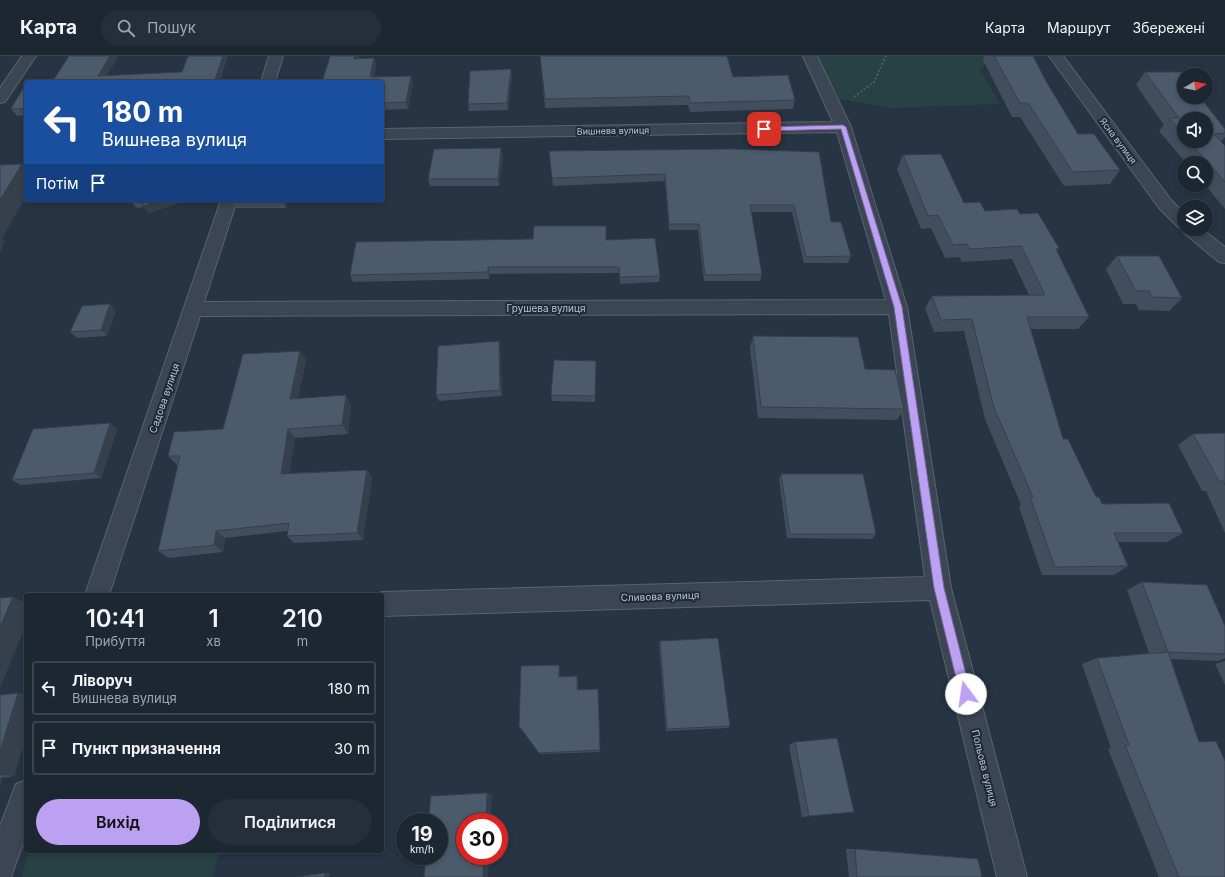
<!DOCTYPE html>
<html lang="uk">
<meta charset="utf-8">
<style>
:root{--surface:#1c2732;--page:#252f3a;--text:#f1f3f6;--muted:#a0a5ac;--line:#3a444d;--accent:#bca0f2}
body{margin:0;font-family:Inter,sans-serif;background:var(--page);color:var(--text);height:100vh;display:flex;flex-direction:column;font-size:15px;white-space:nowrap}
*{box-sizing:border-box;margin:0}
p{font-size:13px;color:var(--muted)}
.icon{flex:none;width:22px;height:22px;fill:none;stroke:currentColor;stroke-width:2;stroke-linecap:round;stroke-linejoin:round}
.map{position:relative;flex:1;overflow:hidden}
.details{position:absolute;left:24px;top:537px;width:360px;height:260px;display:flex;flex-direction:column;background:var(--surface);border-radius:4px;box-shadow:0 2px 6px #0003,0 0 0 1px var(--line)}
.details>*{flex:none}
.guide{position:absolute;left:24px;top:24px;width:360px;height:122px;border-radius:4px;box-shadow:0 2px 6px #0003,0 0 0 1px var(--line);background:#1a4fa0;color:#fff;overflow:hidden}
.needle{width:26px;rotate:80deg}
.buttons{position:absolute;left:1177px;top:12px;display:grid;gap:8px}
.buttons a{display:grid;place-items:center;width:36px;height:36px;border-radius:50%;background:var(--surface);box-shadow:0 2px 6px #0003,0 0 0 1px var(--line);font-size:20px}
.speed{position:absolute;left:396px;top:757px;display:flex;gap:8px;font-size:20px;font-weight:700;text-align:center}
.speed>*{display:grid;place-content:center;width:52px;height:52px;border-radius:50%;background:var(--surface);box-shadow:0 2px 6px #0003,0 0 0 1px var(--line);line-height:1}
.speed small{font-size:10px;font-weight:400}
.speed .limit{border:6px solid #d22;background:#fff;color:#111}
.pin{position:absolute;display:grid;place-items:center;width:34px;height:34px;color:#fff;margin:-17px;border-radius:8px;box-shadow:0 2px 6px #0006}
.me{position:absolute;width:44px;margin:-22px;rotate:346deg;stroke-linejoin:round;filter:drop-shadow(0 0 3px #0008)}
.turn{display:flex;align-items:center;gap:14px;height:84px;padding:0 12px;font-size:18px}
.turn .icon{width:52px;height:52px;stroke-width:2.5}
.turn b{display:block;font-size:28px;line-height:34px}
.then{display:flex;align-items:center;height:38px;padding:0 12px;background:#0003;gap:8px;font-size:15px}
.eta{display:flex;justify-content:space-evenly;align-items:center;height:68px;text-align:center}
.eta b{font-size:24px;font-weight:600;line-height:28px}
.cta{display:flex;gap:8px;margin-top:auto;padding:8px 12px}
.cta a{flex:1;height:46px;border-radius:24px;background:var(--accent);color:#111;font-size:16px;font-weight:600;line-height:46px;text-align:center}
.cta a+a{background:var(--page);color:var(--text)}
ul{padding:0;list-style:none}
li{display:flex;align-items:center;gap:12px;height:54px;margin:0 8px 6px;padding:0 4px;border:2px solid var(--line);border-radius:4px}
li div{flex:1}
li b{display:block;font-size:15px}
li em{font-style:normal}
header{display:flex;align-items:center;gap:24px;box-sizing:border-box;height:56px;padding:0 20px;background:var(--surface);border-bottom:1px solid var(--line)}
header strong{font-size:19px}
nav{display:flex;gap:22px;margin-inline-start:auto;font-size:14px}
.search{width:280px;height:36px;background:var(--page);display:flex;align-items:center;gap:10px;box-sizing:border-box;padding:0 14px;border-radius:22px;color:var(--muted);font-size:15px}
.map>svg:first-child{display:block}
.green{fill:#284244}
.lines{fill:none;stroke-linecap:round;stroke-linejoin:round}
.minor-casing{stroke:#596370;stroke-width:2}
.path{stroke:#475f61;stroke-width:2;stroke-dasharray:2 2;stroke-linecap:butt}
.minor{fill:#3b4553;fill-rule:evenodd}
.wall{fill:#414e5d;fill-rule:evenodd}
.shaded-wall{fill:#35404c}
.building{fill:#4c5b6c;stroke:#35404c}
.route{fill:#bca0f2;stroke:#7a689d}
.labels{text-anchor:middle;stroke-width:4;stroke-linejoin:round;paint-order:stroke}
.far-street-label{font-size:9px;fill:#b8c0cd;stroke:#1f2a38}
.street-label{font-size:10px;fill:#b8c0cd;stroke:#1f2a38}
</style>
<header>
<strong>Карта</strong>
<div class="search"><svg class="icon" aria-label="search" viewBox="0 0 24 24"><circle cx="10" cy="10" r="6"/><path d="M15 15l6 6"/></svg>Пошук</div>
<nav><a>Карта</a><a>Маршрут</a><a>Збережені</a></nav>
</header>
<div class="map">
<svg width="1225" height="821" viewBox="0 0 1225 821">
<rect width="100%" height="100%" fill="#263443"/>
<g class="green">
<polygon points="816,0 992,0 980,14 1000,48 891,52 840,43"/>
<polygon points="29,795 219,795 213,821 22,821"/>
</g>
<g class="lines">
<defs>
<g id="minor">
<polygon points="22,0 36,0 5,46 0,47 0,32"/>
<polygon points="269,0 283,0 275,26 261,26"/>
<polygon points="803,0 817,0 851,71 907,251 951,532 1027,821 997,821 930,544 382,560 382,539 375,539 382,536 925,521 889,258 200,260 109,539 85,539 221,144 237,144 204,246 886,244 837,76 382,83 382,73 833,66"/>
<polygon points="1049,0 1063,0 1171,144 1184,157 1184,173 1202,173 1225,191 1225,207 1219,206 1184,177 1182,172 1178,171 1159,152"/>
<polygon points="26,724 26,779 11,821 0,821 0,770 16,728"/>
</g>
</defs>
<use href="#minor" class="minor-casing"/>
<polyline class="path" points="854,41 874,26 886,0"/>
<use href="#minor" class="minor"/>
</g>
<g class="wall">
<polygon points="330,0 359,0 359,2 374,2 376,9 374,21 411,20 413,27 408,53 382,54 382,26"/>
<polygon points="540,0 733,21 795,44 793,53 690,56 688,49 545,52"/>
<polygon points="984,0 1033,0 1047,27 1078,78 1120,114 1110,128 1064,130 1020,61 1012,61 983,4"/>
<polygon points="511,13 512,21 508,54 469,55 468,48"/>
<path d="M1145,16L1225,73V81L1221,86L1225,90V153L1205,129H1206V107H1186L1159,75L1164,69L1136,29ZM1184,63L1206,85H1184Z"/>
<polygon points="26,27 26,60 25,59 17,60 11,53"/>
<polygon points="734,93 831,166 851,200 848,207 804,207 792,156 751,156 762,218 760,225 704,225 698,174 669,174 665,125 553,130 549,95"/>
<polygon points="503,99 499,130 430,130 428,123"/>
<polygon points="903,99 964,147 985,155 1020,158 1059,192 1057,195 1089,261 1078,273 1031,273 1063,383 1096,441 1102,448 1183,477 1167,486 1118,486 1128,510 1114,519 1042,519 1019,451 1021,449 985,363 964,275 934,276 925,252 932,240 1029,239 1012,203 962,206 959,201 945,202 931,172 921,173 897,113"/>
<polygon points="132,144 186,145 148,157 144,151 136,152 131,145"/>
<polygon points="232,144 288,144 286,152 236,152 232,145"/>
<polygon points="606,184 660,220 659,226 620,228 619,217 490,218 489,223 353,226 350,219"/>
<polygon points="1117,200 1182,242 1169,255 1139,254 1136,248 1123,248 1106,213"/>
<polygon points="116,255 107,280 77,282 70,276"/>
<polygon points="753,280 904,353 897,364 758,362 750,292"/>
<polygon points="499,285 500,292 502,340 439,345 436,339"/>
<polygon points="300,295 306,304 298,342 351,348 348,378 295,382 289,417 367,414 372,422 363,484 294,487 287,480 288,475 225,482 223,496 169,502 158,495 178,409 177,409 168,400 223,373"/>
<polygon points="596,305 595,346 552,345 551,339"/>
<polygon points="110,367 117,373 101,422 21,429 12,424"/>
<polygon points="1225,377 1225,477 1206,435 1202,435 1178,389 1193,378"/>
<polygon points="781,418 876,478 872,483 787,482 779,423"/>
<polygon points="1142,526 1225,570 1225,602 1218,605 1171,603 1225,821 1159,821 1108,693 1111,692 1082,608 1097,602 1149,597 1127,534"/>
<polygon points="660,585 730,670 728,672 666,675 659,588"/>
<polygon points="1225,605 1225,629 1215,608"/>
<polygon points="559,609 560,612 560,621 578,623 578,634 598,633 600,696 540,698 519,670"/>
<polygon points="18,637 26,639 26,680 14,720 2,722 0,730 0,639"/>
<polygon points="795,686 854,756 802,761 789,689"/>
<polygon points="846,793 855,793 982,821 849,821"/>
</g>
<g class="shaded-wall">
<polygon points="110,0 119,0 103,26 98,20"/>
<polygon points="223,0 228,0 220,26 214,26"/>
<polygon points="355,0 359,0 357,10 354,3"/>
<polygon points="374,2 376,9 373,26 370,21"/>
<polygon points="511,13 512,21 508,54 507,47"/>
<polygon points="411,20 413,27 408,53 406,46"/>
<polygon points="501,92 503,99 499,130 498,123"/>
<polygon points="22,108 26,113 26,141 2,182 5,185 0,197 0,144"/>
<polygon points="162,144 186,144 186,145 148,157 143,150"/>
<polygon points="283,144 288,144 286,152 282,145"/>
<polygon points="488,211 490,218 489,223 488,216"/>
<polygon points="110,248 116,255 107,280 101,274"/>
<polygon points="499,285 500,292 502,340 500,334"/>
<polygon points="300,295 306,304 296,352 290,343"/>
<polygon points="346,339 351,348 348,378 342,369"/>
<polygon points="110,367 117,373 101,422 94,417"/>
<polygon points="288,373 295,382 288,426 281,418"/>
<polygon points="367,414 372,422 363,484 357,477"/>
<polygon points="216,475 225,482 223,496 214,489"/>
<polygon points="13,541 26,547 26,569 0,632 0,571"/>
<polygon points="559,609 560,612 560,624 559,621"/>
<polygon points="18,637 26,639 26,680 14,720 0,719 0,695"/>
<polygon points="0,722 2,722 0,730"/>
<polygon points="487,737 492,739 490,766 486,766"/>
<polygon points="484,800 489,800 488,821 483,821"/>
<polygon points="325,817 330,817 330,821 324,821"/>
</g>
<g class="building">
<polygon points="69,0 110,0 98,20 182,16 188,0 223,0 214,26 27,26 28,24 54,23"/>
<polygon points="330,0 355,0 354,3 374,2 370,21 411,20 406,46 382,47 382,26 322,26"/>
<polygon points="540,0 727,0 733,21 788,19 795,44 690,47 689,40 545,43"/>
<polygon points="994,0 1033,0 1047,27 1078,78 1094,78 1120,114 1073,116 1028,47 1020,47"/>
<polygon points="511,13 507,47 468,48 470,15"/>
<polygon points="1145,16 1181,16 1184,20 1184,41 1200,41 1225,73 1225,77 1214,78 1225,90 1225,126 1189,85 1206,85 1206,63 1184,63 1184,79 1169,62 1179,62"/>
<polygon points="26,27 26,53 21,54 22,52 11,53"/>
<polygon points="501,92 498,123 428,123 434,93"/>
<polygon points="734,93 819,96 831,166 841,166 851,200 806,201 794,149 750,149 762,218 705,219 699,168 669,168 665,118 552,122 549,95"/>
<polygon points="941,98 964,147 980,146 985,155 1017,153 1020,158 1038,157 1059,192 1056,193 1089,261 1027,261 1063,383 1068,383 1096,441 1099,441 1102,448 1169,447 1183,477 1114,477 1128,510 1055,511 1030,441 1033,441 994,352 972,263 941,264 932,240 1045,239 1021,190 969,193 967,188 953,189 938,159 928,160 903,99"/>
<polygon points="22,108 0,144 0,109"/>
<polygon points="132,144 162,144 143,150 145,144 131,145"/>
<polygon points="232,144 283,144 282,145 232,145"/>
<polygon points="534,170 606,170 606,184 655,182 660,220 620,221 619,211 488,211 488,216 350,219 356,186 533,183"/>
<polygon points="1117,200 1159,200 1182,242 1152,241 1149,235 1136,235"/>
<polygon points="110,248 101,274 70,276 82,250"/>
<polygon points="753,280 858,281 865,313 895,314 904,353 761,351"/>
<polygon points="499,285 500,334 436,339 438,290"/>
<polygon points="300,295 290,343 346,339 342,369 288,373 281,418 367,414 357,477 287,480 289,467 216,475 214,489 158,495 180,400 168,400 174,376 223,373 243,298"/>
<polygon points="554,304 596,305 595,340 551,339"/>
<polygon points="110,367 94,417 12,424 33,373"/>
<polygon points="1225,377 1225,429 1223,425 1219,425 1193,378"/>
<polygon points="781,418 863,418 876,478 790,478"/>
<polygon points="1142,526 1207,529 1225,570 1225,598 1168,596"/>
<polygon points="13,541 0,571 0,542"/>
<polygon points="718,582 730,670 667,673 660,585"/>
<polygon points="1168,596 1199,686 1216,685 1225,705 1225,821 1179,821 1125,689 1129,689 1097,602"/>
<polygon points="559,609 559,621 577,620 577,634 598,633 600,694 539,697 519,670 521,610"/>
<polygon points="18,637 0,695 0,639"/>
<polygon points="837,682 854,756 809,760 795,686"/>
<polygon points="487,737 486,766 465,766 465,800 484,800 483,821 424,821 426,800 439,800 439,766 428,766 431,740"/>
<polygon points="855,793 978,803 982,821 857,821"/>
<polygon points="325,817 324,821 296,821"/>
</g>
<polygon class="route" points="843,69 846,71 902,251 944,532 971,638 970,642 966,644 962,642 960,638 934,532 894,251 841,73 764,75 760,73 764,71"/>
<g class="labels">
<g class="far-street-label">
<text transform="translate(613 75) rotate(-1)" y="3">Вишнева вулиця</text>
<text transform="translate(1118 85) rotate(53)" y="3">Ясна вулиця</text>
</g>
<g class="street-label">
<text x="546" y="256">Грушева вулиця</text>
<text transform="translate(164 342) rotate(-71)" y="4">Садова вулиця</text>
<text transform="translate(660 540) rotate(-2)" y="4">Сливова вулиця</text>
<text transform="translate(985 712) rotate(76)" y="4">Польова вулиця</text>
</g>
</g>
</svg>
<div class="buttons">
<a><svg class="needle" viewBox="-14 -14 28 28"><path d="M0-13l5 13h-10z" fill="#e53935"/><path d="M0 13l5-13h-10z" fill="#a0a5ac"/></svg></a>
<a><svg class="icon" aria-label="sound" viewBox="0 0 24 24"><path d="M4 9h4l5-4v14l-5-4H4zM17 9q2 3 0 6"/></svg></a>
<a><svg class="icon" aria-label="search" viewBox="0 0 24 24"><circle cx="10" cy="10" r="6"/><path d="M15 15l6 6"/></svg></a>
<a><svg class="icon" aria-label="layers" viewBox="0 0 24 24"><path d="M12 4l9 5-9 5-9-5zM3 14l9 5 9-5"/></svg></a>
</div>
<div class="speed"><div>19<small>km/h</small></div><div class="limit">30</div></div>
<div class="pin" style="left:764px;top:73px;background:#d93025"><svg class="icon" aria-label="arrive" viewBox="0 0 24 24"><path d="M6 21V4h12l-3 4 3 4H6"/></svg></div>
<svg class="me" style="left:966px;top:638px" viewBox="-20 -20 40 40"><circle r="19" fill="#fff"/><path d="M0-13L10 11 0 6-10 11z" fill="#bca0f2"/></svg>
<div class="guide">
<div class="turn"><svg class="icon" aria-label="left" viewBox="0 0 24 24"><path d="M17 20v-9H6M10 6l-5 5 5 5"/></svg><div><b>180 m</b>Вишнева вулиця</div></div>
<div class="then">Потім<svg class="icon" aria-label="arrive" viewBox="0 0 24 24"><path d="M6 21V4h12l-3 4 3 4H6"/></svg></div>
</div>
<section class="details">
<div class="eta">
<div><b>10:41</b><p>Прибуття</p></div>
<div><b>1</b><p>хв</p></div>
<div><b>210</b><p>m</p></div>
</div>
<ul>
<li><svg class="icon" aria-label="left" viewBox="0 0 24 24"><path d="M17 20v-9H6M10 6l-5 5 5 5"/></svg><div><b>Ліворуч</b><p>Вишнева вулиця</p></div><em>180 m</em></li>
<li><svg class="icon" aria-label="arrive" viewBox="0 0 24 24"><path d="M6 21V4h12l-3 4 3 4H6"/></svg><div><b>Пункт призначення</b></div><em>30 m</em></li>
</ul>
<div class="cta"><a>Вихід</a><a>Поділитися</a></div>
</section>
</div>
